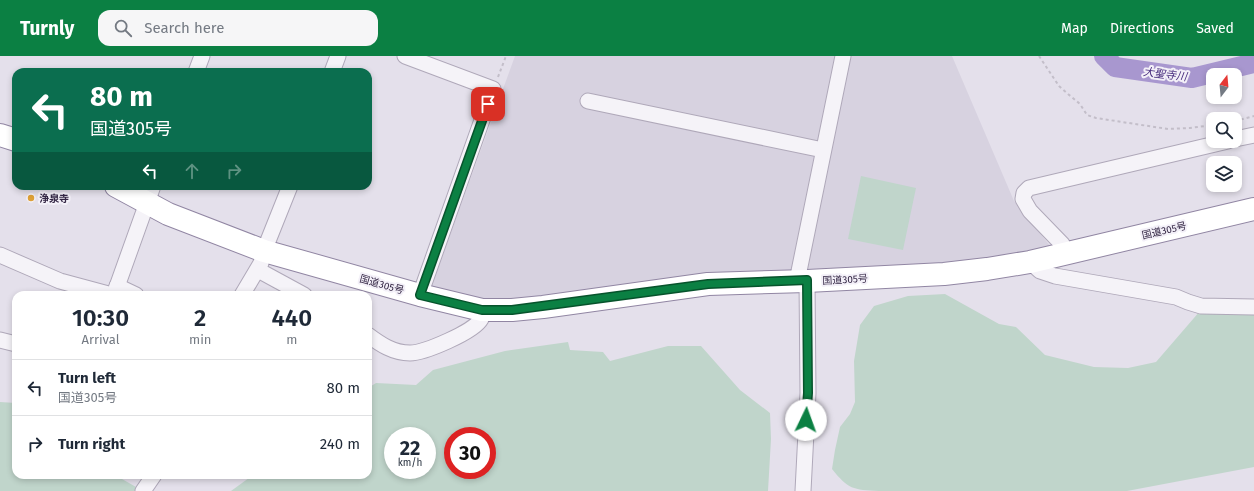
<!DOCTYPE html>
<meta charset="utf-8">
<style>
:root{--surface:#fff;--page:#f6f6f7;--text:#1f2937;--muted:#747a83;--line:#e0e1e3;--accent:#0b8043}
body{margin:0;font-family:"Fira Sans","Noto Sans JP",sans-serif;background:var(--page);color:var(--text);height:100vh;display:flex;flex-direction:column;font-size:15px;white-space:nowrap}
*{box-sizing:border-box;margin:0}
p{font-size:13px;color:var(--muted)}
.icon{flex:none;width:22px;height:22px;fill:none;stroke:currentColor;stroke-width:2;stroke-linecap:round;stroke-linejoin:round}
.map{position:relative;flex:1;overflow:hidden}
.panel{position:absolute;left:12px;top:235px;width:360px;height:188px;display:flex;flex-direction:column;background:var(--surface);border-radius:12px;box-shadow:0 2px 6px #0003}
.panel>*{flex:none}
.banner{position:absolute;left:12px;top:12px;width:360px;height:122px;border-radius:12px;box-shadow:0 2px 6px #0003;background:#0b6e4f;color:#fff;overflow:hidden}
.needle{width:26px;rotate:16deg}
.fabs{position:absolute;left:1206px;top:12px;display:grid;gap:8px}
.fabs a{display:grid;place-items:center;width:36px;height:36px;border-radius:8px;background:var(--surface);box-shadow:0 2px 6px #0003;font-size:20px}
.speed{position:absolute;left:384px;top:371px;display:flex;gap:8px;font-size:20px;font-weight:700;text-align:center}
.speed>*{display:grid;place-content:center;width:52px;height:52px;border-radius:50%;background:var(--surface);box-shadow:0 2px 6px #0003;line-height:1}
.speed small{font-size:10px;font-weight:400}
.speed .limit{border:6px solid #d22;background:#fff;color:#111}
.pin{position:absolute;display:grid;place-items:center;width:34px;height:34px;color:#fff;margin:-17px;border-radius:8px;box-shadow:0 2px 6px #0006}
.me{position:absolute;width:44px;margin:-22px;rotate:3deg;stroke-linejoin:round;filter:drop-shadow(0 0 3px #0008)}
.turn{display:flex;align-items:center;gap:14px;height:84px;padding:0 12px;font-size:18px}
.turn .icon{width:52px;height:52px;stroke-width:2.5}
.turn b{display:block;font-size:28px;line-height:34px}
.lanes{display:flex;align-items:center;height:38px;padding:0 12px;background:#0003;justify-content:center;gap:20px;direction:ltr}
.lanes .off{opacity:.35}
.eta{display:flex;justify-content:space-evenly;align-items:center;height:68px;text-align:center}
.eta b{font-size:24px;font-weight:600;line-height:28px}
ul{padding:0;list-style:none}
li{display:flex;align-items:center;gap:12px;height:56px;padding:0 12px;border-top:1px solid var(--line)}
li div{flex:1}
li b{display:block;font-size:15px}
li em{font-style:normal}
header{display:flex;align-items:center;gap:24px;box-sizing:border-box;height:56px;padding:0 20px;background:var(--accent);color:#fff}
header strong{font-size:19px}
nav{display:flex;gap:22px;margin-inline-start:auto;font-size:14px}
.search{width:280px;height:36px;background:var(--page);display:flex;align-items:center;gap:10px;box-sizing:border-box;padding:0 14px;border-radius:12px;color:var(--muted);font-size:15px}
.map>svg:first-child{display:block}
.built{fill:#d7d2e0}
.green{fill:#c0d5cb;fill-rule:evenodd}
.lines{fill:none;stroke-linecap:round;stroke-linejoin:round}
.river{stroke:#a897cf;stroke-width:20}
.minor-casing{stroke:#afa8b9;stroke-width:17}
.highway-casing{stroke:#9186a3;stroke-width:24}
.path{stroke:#c3bec9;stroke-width:2;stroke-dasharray:3 3;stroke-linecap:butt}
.minor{stroke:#f5f3f8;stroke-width:15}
.highway{stroke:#fff;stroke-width:22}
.route-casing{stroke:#07532c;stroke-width:10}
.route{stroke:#0b8043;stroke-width:7}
.poi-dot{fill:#dda037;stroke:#f3f0f8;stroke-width:1.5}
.labels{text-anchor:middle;stroke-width:4;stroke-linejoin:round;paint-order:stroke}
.poi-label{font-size:10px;font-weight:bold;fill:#332644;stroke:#f3f0f8;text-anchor:start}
.street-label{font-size:10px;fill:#332644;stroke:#f3f0f8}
.water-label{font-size:11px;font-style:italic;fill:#472c7d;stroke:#f3f0f8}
</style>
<header>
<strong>Turnly</strong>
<div class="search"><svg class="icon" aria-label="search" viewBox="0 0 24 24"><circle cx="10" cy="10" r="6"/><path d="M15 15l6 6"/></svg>Search here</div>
<nav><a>Map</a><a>Directions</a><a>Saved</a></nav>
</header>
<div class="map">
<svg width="1254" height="435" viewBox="0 0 1254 435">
<rect width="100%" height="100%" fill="#e4e0eb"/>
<polygon class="built" points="515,0 952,0 1014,145 1051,191 942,211 529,245 478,245 430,234"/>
<g class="green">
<polygon points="861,120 916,132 903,194 848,183"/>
<path d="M945,238L999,268L1016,271L1045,299L1094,311L1128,312L1156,306L1200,255L1254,257V411L1127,435H879C853,434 848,433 832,413L835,394L840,371L850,358L855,346L854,305L860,269L874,250L908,240Z"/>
<path d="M568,286L570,294L603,296L610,305L668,290H701L740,334L770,357L771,383L768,435H231L253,419H368V332L376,327L416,329L433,314L505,295ZM393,380H427V414H393ZM453,380H487V414H453Z"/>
<polygon points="0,346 16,347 16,419 115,419 143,435 0,435"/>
</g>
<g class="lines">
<polyline class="river" points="1104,0 1115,11 1192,22 1254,7"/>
<defs>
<g id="minor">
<polyline points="405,0 493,33 420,239"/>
<polyline points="196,16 202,0"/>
<polyline points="332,16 338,0"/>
<polyline points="588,45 823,94"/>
<polyline points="1235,83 1254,79"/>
<polyline points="1067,197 1062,188 1030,155 1023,143 1024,137 1029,132 1228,85"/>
<polyline points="0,199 60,225 112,239"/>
<polyline points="1030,206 1040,215 1055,220 1176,241 1188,246 1201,250 1254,251"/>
<polyline points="258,214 304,239"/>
<polyline points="797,225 843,0"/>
<polyline points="117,230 136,239"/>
<polyline points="114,239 153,130"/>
<polyline points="242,239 261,207 264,195 290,130"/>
<path d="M368,279C380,288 393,297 410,297C424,297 474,276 481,263C482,261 482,256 482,254"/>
<polyline points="0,284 16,288"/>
<polyline points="143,435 154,419"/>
<polyline points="803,435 808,337 807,225"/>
</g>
<g id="highway">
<polyline points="0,79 16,84"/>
<polyline points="116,130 168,158 264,195 420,239 482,254 512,254 543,251 708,228 807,225 944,218 987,213 1030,206 1254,153"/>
</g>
</defs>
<use href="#minor" class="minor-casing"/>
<use href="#highway" class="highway-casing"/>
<g class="path">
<polyline points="1039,0 1059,30 1068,38 1080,48 1087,59 1096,62 1168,73 1190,72 1213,69"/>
<polyline points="498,21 506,0"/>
<polyline points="1235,65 1254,60"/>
</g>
<use href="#minor" class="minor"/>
<use href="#highway" class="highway"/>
</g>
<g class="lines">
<defs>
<polyline id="route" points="488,48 420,239 482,254 512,254 708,228 807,224 808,337 806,364"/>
</defs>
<use href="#route" class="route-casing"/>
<use href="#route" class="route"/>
</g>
<circle class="poi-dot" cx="31" cy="142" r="4"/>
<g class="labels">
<g class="poi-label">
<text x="39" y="146">浄泉寺</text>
</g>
<g class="street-label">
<text transform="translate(1164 174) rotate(-13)" y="4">国道305号</text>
<text transform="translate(845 223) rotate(-3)" y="4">国道305号</text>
<text transform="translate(382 228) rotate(16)" y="4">国道305号</text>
</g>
<g class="water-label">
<text transform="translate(1165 18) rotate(7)" y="4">大聖寺川</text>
</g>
</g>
</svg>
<div class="fabs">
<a><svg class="needle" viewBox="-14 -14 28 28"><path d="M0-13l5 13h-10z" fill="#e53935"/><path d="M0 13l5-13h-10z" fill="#747a83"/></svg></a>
<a><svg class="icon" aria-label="search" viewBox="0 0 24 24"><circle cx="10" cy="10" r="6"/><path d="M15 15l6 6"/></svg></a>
<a><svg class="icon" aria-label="layers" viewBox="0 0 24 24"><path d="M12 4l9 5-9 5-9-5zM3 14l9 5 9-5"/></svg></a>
</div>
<div class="speed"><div>22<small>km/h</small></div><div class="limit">30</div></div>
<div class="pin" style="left:488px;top:48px;background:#d93025"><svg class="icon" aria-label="arrive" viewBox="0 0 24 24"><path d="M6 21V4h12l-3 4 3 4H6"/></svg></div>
<svg class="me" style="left:806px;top:364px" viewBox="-20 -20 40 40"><circle r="19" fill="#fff"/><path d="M0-13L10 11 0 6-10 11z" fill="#0b8043"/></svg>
<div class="banner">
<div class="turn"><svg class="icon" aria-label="left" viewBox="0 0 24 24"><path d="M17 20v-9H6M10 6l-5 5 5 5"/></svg><div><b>80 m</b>国道305号</div></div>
<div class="lanes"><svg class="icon" aria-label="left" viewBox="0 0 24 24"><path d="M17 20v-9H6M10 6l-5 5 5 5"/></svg><svg class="icon off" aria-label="ahead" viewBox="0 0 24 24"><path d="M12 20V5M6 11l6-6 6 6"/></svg><svg class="icon off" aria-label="right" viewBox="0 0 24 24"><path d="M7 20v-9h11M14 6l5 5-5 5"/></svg></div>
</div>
<section class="panel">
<div class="eta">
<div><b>10:30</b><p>Arrival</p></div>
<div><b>2</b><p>min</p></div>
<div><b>440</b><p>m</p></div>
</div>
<ul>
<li><svg class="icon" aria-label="left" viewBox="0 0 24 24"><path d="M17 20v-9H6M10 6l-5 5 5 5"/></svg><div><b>Turn left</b><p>国道305号</p></div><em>80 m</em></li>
<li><svg class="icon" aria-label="right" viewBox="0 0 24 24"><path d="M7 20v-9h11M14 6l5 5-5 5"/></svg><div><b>Turn right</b></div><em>240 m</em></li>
</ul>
</section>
</div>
